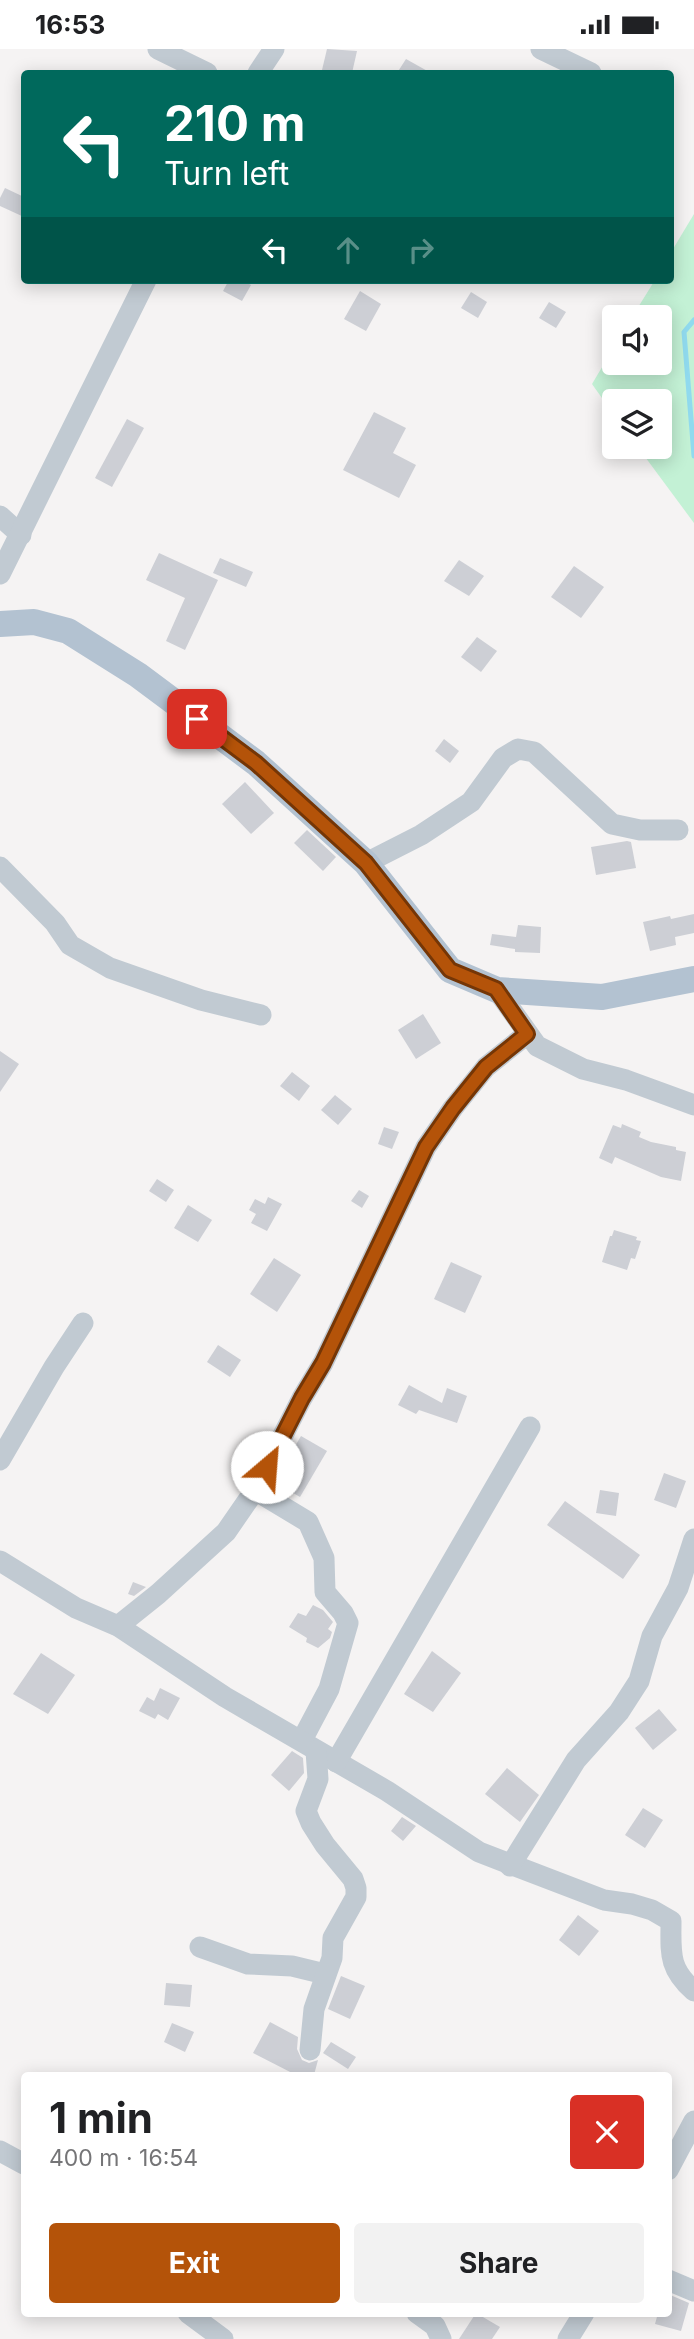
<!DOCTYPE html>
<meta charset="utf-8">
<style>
:root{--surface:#fff;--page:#f2f2f2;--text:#202124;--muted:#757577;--accent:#b45309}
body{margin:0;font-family:Inter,sans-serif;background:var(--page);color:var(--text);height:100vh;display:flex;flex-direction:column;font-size:26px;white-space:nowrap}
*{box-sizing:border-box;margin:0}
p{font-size:23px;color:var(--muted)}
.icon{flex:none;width:38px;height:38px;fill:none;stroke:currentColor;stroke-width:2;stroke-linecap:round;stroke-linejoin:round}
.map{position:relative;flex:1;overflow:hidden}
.details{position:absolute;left:21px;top:2023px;width:651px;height:245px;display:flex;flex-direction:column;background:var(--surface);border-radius:7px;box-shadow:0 4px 18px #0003}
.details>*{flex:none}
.guide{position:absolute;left:21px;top:21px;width:653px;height:214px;border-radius:7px;box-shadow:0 4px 18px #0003;background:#00695c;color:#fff;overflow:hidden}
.buttons{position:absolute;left:602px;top:256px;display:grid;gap:14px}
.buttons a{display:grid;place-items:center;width:70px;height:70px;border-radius:7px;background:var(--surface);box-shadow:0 4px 18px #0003;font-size:35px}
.pin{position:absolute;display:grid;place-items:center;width:60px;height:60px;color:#fff;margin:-30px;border-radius:14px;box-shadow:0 4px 10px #0006}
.me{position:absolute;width:77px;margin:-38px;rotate:27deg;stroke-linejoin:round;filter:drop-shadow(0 0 5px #0008)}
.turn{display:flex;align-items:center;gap:24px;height:147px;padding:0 28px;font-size:32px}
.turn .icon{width:91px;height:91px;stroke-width:2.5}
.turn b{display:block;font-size:49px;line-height:60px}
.lanes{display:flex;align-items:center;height:66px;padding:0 28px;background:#0003;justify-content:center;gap:35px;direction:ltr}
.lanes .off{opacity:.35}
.round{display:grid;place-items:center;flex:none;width:74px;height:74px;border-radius:7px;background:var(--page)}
.summary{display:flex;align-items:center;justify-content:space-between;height:119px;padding:0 28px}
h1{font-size:42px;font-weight:700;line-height:52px}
.cta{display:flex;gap:14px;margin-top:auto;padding:14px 28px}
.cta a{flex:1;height:80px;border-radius:7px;background:var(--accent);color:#fff;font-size:28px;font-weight:700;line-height:80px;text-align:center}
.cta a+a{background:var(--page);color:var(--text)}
.status{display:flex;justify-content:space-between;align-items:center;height:49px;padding:0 35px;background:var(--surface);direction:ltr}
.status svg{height:19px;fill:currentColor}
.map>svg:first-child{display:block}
.green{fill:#c3f1d5}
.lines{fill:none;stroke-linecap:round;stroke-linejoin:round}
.stream{stroke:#90daee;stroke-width:5}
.building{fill:#cdcfd5}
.minor{stroke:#c1cad2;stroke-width:21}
.major{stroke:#b3c2d1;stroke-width:26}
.route-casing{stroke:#753606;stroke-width:18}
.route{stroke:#b45309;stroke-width:12}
</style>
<div class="status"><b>16:53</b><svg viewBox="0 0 49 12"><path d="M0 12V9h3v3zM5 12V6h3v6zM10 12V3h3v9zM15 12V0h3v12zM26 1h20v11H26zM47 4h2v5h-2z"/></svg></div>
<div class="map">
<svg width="694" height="2290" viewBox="0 0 694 2290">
<rect width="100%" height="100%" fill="#f5f3f3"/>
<polygon class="green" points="694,165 694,474 637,397 660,397 660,352 614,352 614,366 592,335 614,298 614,313 660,313 660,268 632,268 655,231 670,231 670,205"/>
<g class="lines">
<polyline class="stream" points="694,271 684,283 694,407"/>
</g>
<g class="building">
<polygon points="327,0 357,2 352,24 336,24 322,21"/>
<polygon points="406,10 431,24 397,24"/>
<polygon points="5,139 24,148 24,168 0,157 0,149"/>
<polygon points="229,231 242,231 251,236 242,252 223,242"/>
<polygon points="360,242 381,255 366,282 344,270"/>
<polygon points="471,243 487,253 478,269 461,259"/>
<polygon points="549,253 566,263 556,279 539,269"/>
<polygon points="374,363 406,379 393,404 416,416 399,449 343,421"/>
<polygon points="127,370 144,379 112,438 95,429"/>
<polygon points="159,504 218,531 185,601 166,592 185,549 146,531"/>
<polygon points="220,509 253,523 246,538 213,524"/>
<polygon points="459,511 484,527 469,547 444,532"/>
<polygon points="574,517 604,538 581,569 551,548"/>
<polygon points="477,588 497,602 481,623 461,608"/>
<polygon points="444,690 459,702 450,714 435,702"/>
<polygon points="245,733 274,764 251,785 222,755"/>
<polygon points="307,781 336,808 323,822 294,794"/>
<polygon points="627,792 631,793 636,819 596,826 591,798"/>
<polygon points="694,865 694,884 675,888 676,896 650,902 643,873 670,867 671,870"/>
<polygon points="518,876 541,878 540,904 515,903 515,900 490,896 492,885 516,888"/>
<polygon points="423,965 441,994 416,1010 398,981"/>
<polygon points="0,1002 19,1015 0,1043"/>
<polygon points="292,1023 310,1037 299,1052 280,1037"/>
<polygon points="335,1046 352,1060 338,1076 321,1061"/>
<polygon points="622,1075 641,1083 639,1088 651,1093 676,1098 676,1101 686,1103 681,1132 661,1128 615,1108 612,1115 599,1109 613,1076 621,1079"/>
<polygon points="384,1078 399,1083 392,1100 378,1095"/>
<polygon points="157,1130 174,1141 166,1153 149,1142"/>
<polygon points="359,1141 369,1147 362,1159 351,1152"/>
<polygon points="268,1148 282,1155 267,1182 251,1174 256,1165 249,1161 255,1150 265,1155"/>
<polygon points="188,1156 212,1171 198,1193 174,1179"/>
<polygon points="614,1181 637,1188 636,1191 641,1192 635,1210 631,1209 627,1221 602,1213 610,1187 612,1187"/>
<polygon points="274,1209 301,1226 277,1263 250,1245"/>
<polygon points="451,1213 482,1227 465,1264 434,1250"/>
<polygon points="218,1296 241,1311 230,1328 207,1313"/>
<polygon points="409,1336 442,1354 447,1339 467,1347 457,1374 419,1361 416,1365 398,1356"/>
<polygon points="301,1387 327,1402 300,1448 274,1433"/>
<polygon points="664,1424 686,1432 676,1459 654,1451"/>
<polygon points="600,1441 619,1444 616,1467 596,1464"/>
<polygon points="565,1452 640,1506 623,1530 547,1476"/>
<polygon points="133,1533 146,1538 134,1547 128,1545"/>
<polygon points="313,1556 323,1561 333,1573 328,1580 332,1583 330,1589 318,1599 306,1593 307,1589 289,1578 298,1564 306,1567"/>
<polygon points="432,1602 461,1624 433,1663 404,1645"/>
<polygon points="41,1604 75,1626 48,1665 13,1645"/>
<polygon points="160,1639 180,1649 168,1671 158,1665 155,1670 139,1662 147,1648 154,1652"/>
<polygon points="659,1660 677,1681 653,1701 635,1679"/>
<polygon points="292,1702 303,1709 304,1724 289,1742 271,1726"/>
<polygon points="507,1719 539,1746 520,1773 485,1745"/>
<polygon points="643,1759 663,1771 645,1799 625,1786"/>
<polygon points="402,1768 416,1777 403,1792 391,1782"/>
<polygon points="578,1866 599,1882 579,1907 559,1891"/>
<polygon points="341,1927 365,1937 350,1970 328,1960"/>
<polygon points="166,1934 192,1936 190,1958 164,1956"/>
<polygon points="270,1973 298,1988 297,2000 302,2011 309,2014 318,2011 314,2026 296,2026 253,2004"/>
<polygon points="172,1974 194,1983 185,2003 164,1993"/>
<polygon points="331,1993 356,2008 348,2020 323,2004"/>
<polygon points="668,2245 689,2254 681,2282 655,2275 658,2264 668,2264"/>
<polygon points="476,2264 500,2278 492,2290 459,2290"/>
</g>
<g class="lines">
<g class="minor">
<polyline points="158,0 207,24"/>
<polyline points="541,0 591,24"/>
<polyline points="258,24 274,0"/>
<polyline points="0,467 21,486"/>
<polyline points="0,525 146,231"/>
<polyline points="366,814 421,786 471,753 503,709 518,700 534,703 612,775 640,781 678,781"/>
<polyline points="0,818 55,874 70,896 110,919 201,951 261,966"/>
<polyline points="497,941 537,997 583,1020 626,1031 694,1056"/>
<polyline points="0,1411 54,1318 83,1274"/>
<polyline points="255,1441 308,1473 324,1509 325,1543 343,1564 348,1574 329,1640 302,1691"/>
<path d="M0,1512L76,1559L118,1577L225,1648L387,1742L479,1803L604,1851L632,1855L652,1861L671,1872C671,1904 668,1919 694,1942"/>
<polyline points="118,1577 158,1545 226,1483 255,1441 302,1349 323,1314 426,1098 453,1059 486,1018 527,985"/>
<polyline points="336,1713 530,1378"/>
<polyline points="510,1817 576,1711 619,1663 639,1632 652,1587 678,1539 694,1490"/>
<polyline points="200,1898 248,1915 292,1917 325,1925"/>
<polyline points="310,2001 314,1960 332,1909 333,1889 356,1848 356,1839 353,1830 325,1796 311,1774 306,1762 318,1730 316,1702"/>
<polyline points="0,2102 24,2115"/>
<polyline points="668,2121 694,2072"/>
<polyline points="668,2231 694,2242"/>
<polyline points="188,2264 223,2290"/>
<polyline points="417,2264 435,2277 441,2290"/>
<polyline points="568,2290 584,2264"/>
</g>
<polyline class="major" points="0,575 34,573 68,582 138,626 256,714 366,814 450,921 497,941 602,948 694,930"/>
</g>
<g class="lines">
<defs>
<polyline id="route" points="197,670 256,714 366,814 450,921 496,940 527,985 486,1018 453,1059 426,1098 323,1314 302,1349 267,1418"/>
</defs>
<use href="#route" class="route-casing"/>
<use href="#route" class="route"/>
</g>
</svg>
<div class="buttons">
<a><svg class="icon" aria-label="sound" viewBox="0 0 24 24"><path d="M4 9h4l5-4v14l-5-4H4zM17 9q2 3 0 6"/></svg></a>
<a><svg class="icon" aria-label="layers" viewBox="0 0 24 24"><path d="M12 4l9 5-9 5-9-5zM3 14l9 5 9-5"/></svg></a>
</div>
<div class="pin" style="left:197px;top:670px;background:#d93025"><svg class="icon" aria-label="arrive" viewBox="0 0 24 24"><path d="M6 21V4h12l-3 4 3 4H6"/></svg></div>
<svg class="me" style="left:267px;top:1418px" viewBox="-20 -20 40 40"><circle r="19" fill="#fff"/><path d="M0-13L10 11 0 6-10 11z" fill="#b45309"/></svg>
<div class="guide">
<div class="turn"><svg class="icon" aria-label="left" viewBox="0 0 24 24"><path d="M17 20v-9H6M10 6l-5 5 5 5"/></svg><div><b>210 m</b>Turn left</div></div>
<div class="lanes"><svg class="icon" aria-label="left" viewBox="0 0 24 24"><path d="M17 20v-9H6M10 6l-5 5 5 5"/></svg><svg class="icon off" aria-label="ahead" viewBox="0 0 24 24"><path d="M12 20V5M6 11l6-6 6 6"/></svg><svg class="icon off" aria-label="right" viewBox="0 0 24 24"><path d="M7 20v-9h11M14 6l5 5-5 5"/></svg></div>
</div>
<section class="details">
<div class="summary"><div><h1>1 min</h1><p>400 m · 16:54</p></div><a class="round" style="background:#d93025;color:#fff"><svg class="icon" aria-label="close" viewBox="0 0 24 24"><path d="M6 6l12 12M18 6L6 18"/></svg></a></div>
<div class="cta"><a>Exit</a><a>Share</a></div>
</section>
</div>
